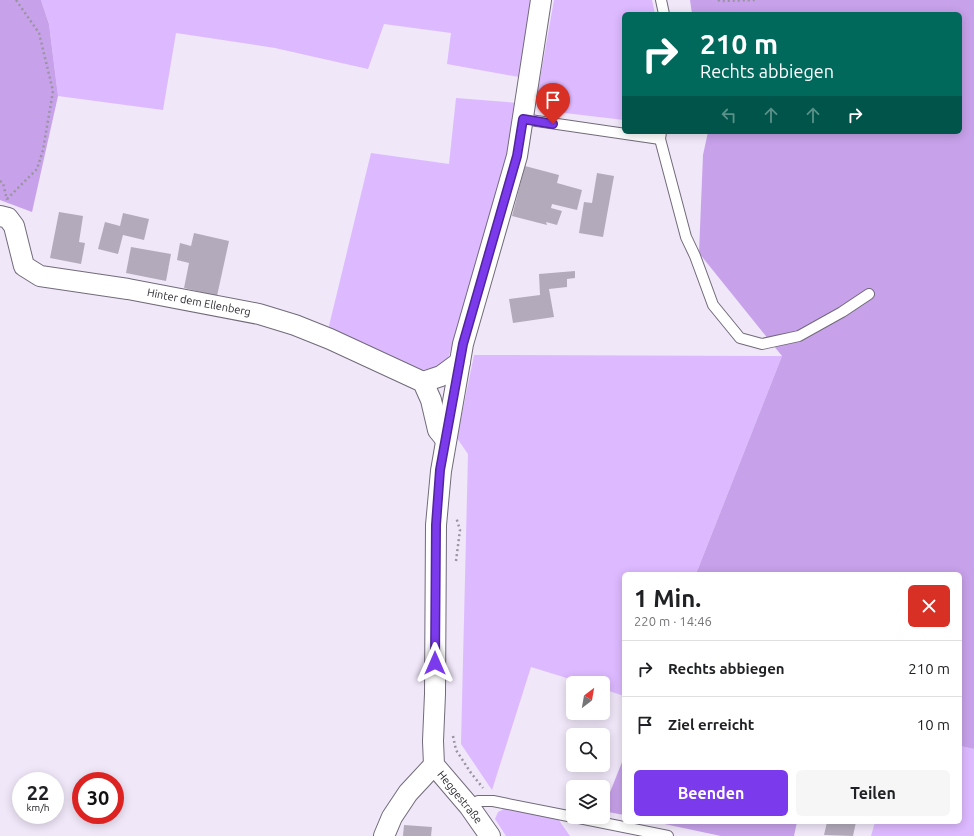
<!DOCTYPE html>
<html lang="de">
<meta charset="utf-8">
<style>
:root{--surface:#fff;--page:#f6f6f6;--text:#202124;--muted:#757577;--line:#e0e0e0;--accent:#7c3aed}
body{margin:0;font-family:Ubuntu,sans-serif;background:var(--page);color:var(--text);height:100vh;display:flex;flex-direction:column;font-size:15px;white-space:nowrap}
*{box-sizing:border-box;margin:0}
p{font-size:13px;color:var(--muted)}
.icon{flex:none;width:22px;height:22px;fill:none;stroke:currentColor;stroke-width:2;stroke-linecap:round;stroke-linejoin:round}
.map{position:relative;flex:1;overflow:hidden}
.drawer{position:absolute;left:622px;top:572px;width:340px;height:252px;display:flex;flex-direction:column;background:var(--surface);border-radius:6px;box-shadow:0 2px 10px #0003}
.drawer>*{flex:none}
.banner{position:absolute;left:622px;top:12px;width:340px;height:122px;border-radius:6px;box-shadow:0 2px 10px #0003;background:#00695c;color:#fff;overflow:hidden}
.needle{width:26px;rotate:31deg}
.controls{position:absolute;left:566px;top:676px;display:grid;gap:8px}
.controls a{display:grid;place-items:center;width:44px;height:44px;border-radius:6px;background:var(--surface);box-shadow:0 2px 10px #0003;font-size:20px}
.speed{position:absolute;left:12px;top:772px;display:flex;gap:8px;font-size:20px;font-weight:700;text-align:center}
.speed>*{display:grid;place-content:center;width:52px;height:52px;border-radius:50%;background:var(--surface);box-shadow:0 2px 10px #0003;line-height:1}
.speed small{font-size:10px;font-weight:400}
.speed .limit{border:6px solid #d22;background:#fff;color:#111}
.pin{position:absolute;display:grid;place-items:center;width:34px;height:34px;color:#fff;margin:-41px -17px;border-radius:50% 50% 50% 0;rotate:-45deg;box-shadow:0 0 4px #0007}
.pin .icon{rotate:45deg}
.me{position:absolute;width:44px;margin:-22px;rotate:0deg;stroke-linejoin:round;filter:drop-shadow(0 0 3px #0008)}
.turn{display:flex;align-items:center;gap:14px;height:84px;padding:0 12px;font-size:18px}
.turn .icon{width:52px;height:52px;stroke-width:2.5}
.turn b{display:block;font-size:28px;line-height:34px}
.lanes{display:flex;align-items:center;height:38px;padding:0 12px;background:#0003;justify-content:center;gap:20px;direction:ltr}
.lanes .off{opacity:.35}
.round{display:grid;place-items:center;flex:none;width:42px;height:42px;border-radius:6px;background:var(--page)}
.head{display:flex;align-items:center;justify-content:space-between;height:68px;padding:0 12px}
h1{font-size:24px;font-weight:700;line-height:30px}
.action{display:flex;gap:8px;margin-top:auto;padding:8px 12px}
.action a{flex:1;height:46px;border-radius:6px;background:var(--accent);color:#fff;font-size:16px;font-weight:700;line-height:46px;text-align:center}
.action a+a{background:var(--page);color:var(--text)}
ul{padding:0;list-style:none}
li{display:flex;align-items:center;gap:12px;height:56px;padding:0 12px;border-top:1px solid var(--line)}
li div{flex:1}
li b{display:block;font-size:15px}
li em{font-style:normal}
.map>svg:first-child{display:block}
.green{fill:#ddb9ff}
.forest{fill:#c7a1ea}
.building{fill:#b3abbb}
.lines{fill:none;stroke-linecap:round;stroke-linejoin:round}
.service-casing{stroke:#716a79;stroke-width:12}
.minor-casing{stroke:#716a79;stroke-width:22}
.path{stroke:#9a94a0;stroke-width:2.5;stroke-dasharray:2 3;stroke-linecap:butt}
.service{stroke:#fff;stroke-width:10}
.minor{stroke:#fff;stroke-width:20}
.route-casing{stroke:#51269a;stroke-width:10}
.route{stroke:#7c3aed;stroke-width:7}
.labels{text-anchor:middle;stroke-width:3;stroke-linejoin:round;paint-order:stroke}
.street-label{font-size:11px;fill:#2c292f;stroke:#fff}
</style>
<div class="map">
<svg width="974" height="836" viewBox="0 0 974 836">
<rect width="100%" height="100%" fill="#f0e7f9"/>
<g class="green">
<polygon points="41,0 534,0 524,78 447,64 451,33 384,24 368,69 275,48 176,33 163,110 58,96 49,24"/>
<polygon points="554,0 652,0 655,14 624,14 624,120 548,111 536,101"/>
<polygon points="456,98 518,103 510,154 448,359 436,367 422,370 328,330 371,153 449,164"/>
<polygon points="474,355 782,356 696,574 624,574 624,696 603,689 603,683 583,683 531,667 492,790 461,744 468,454 457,438"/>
<polygon points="960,746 974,749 974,836 871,836 875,822 960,822"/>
<polygon points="506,808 558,819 570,836 506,836 495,819 498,812"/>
</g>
<g class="forest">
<polygon points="0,0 41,0 49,24 58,96 32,212 0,200"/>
<polygon points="690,0 974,0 974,749 960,746 960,574 696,574 782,356 699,253 703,155 708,132 960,132 960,14 692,14"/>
<polygon points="624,757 624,815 603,811 603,810"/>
<polygon points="655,822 797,822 794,836 721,836"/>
</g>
<g class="building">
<polygon points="525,166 559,175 557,183 582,190 577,210 552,204 551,208 562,211 557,225 546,222 547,225 512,216"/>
<polygon points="597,173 614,176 603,237 579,233 584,202 592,203"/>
<polygon points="59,212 83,216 79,242 85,243 81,264 50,258"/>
<polygon points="123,213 149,219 144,240 123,235 118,254 98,249 105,222 120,226"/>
<polygon points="194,233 229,241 217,296 184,288 189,263 177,260 180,243 191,246"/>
<polygon points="131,247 171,254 166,281 126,273"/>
<polygon points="575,271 575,278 567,279 567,287 549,289 554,317 513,323 509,299 540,295 539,274"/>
<polygon points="827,822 856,822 853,836 824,835"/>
<polygon points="404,825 432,827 431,836 403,836"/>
</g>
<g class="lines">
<defs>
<g id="service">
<polyline points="661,0 664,14"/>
<polyline points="523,119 660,139"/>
<polyline points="661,132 660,139 686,237 695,256 713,305 740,338 762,344 799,336 842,312 869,294"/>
<polyline points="469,806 478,801 493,801 573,817"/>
<polyline points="574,817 668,836"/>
</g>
<g id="minor">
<polyline points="0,216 8,218 14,226 24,266 40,276 128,289 259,314 295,325 330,339 423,382 431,400 438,430 446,440"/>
<polyline points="423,382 441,376 460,362"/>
<polyline points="384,836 392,817 408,793 434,765"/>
<polyline points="490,836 469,806 434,765 433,741 435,694 436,525 441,471 463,344 517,156 541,0"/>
</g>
</defs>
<use href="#service" class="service-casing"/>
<use href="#minor" class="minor-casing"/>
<g class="path">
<polyline points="718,0 720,1 755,0"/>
<polyline points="0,181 3,183 7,200"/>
<polyline points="7,199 37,169 43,150 53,91 39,33 16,0"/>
<polyline points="456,561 460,530 456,517"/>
<polyline points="453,736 456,750 471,773 483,788"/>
</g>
<use href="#service" class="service"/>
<use href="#minor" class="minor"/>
</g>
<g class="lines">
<defs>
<polyline id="route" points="435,663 436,525 440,470 463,344 517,156 523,119 553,124"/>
</defs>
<use href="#route" class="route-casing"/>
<use href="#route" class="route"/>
</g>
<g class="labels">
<g class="street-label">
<text transform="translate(199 302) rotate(11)" y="4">Hinter dem Ellenberg</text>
<text transform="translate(460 797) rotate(51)" y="4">Heggestraße</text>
</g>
</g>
</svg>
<div class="controls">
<a><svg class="needle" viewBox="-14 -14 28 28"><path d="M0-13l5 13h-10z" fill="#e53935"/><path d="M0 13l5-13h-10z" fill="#757577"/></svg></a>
<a><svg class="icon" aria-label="search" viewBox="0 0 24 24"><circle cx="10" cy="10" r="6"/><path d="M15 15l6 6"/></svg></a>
<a><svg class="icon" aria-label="layers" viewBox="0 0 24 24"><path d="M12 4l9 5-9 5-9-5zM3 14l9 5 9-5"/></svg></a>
</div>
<div class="speed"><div>22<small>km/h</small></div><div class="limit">30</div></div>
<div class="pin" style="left:553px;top:124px;background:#d93025"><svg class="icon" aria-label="arrive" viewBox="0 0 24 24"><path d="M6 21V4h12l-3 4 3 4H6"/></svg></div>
<svg class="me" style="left:435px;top:663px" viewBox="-20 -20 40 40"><path d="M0-17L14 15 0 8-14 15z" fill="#7c3aed" stroke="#fff" stroke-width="4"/></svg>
<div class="banner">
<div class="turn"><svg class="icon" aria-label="right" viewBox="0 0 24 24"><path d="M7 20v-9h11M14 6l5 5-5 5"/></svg><div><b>210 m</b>Rechts abbiegen</div></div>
<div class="lanes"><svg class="icon off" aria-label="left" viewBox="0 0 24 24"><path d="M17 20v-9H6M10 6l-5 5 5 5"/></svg><svg class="icon off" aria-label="ahead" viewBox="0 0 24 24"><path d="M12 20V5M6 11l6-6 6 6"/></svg><svg class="icon off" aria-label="ahead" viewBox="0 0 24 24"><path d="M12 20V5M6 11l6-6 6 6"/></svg><svg class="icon" aria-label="right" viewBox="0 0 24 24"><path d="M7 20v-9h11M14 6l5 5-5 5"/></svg></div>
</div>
<section class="drawer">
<div class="head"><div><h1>1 Min.</h1><p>220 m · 14:46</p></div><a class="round" style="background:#d93025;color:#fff"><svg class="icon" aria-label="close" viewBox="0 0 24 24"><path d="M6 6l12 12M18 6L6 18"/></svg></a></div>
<ul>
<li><svg class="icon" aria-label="right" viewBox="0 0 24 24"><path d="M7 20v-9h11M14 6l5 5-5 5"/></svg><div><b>Rechts abbiegen</b></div><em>210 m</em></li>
<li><svg class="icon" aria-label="arrive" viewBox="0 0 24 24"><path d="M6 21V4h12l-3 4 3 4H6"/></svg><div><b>Ziel erreicht</b></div><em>10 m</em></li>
</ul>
<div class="action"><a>Beenden</a><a>Teilen</a></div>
</section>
</div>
